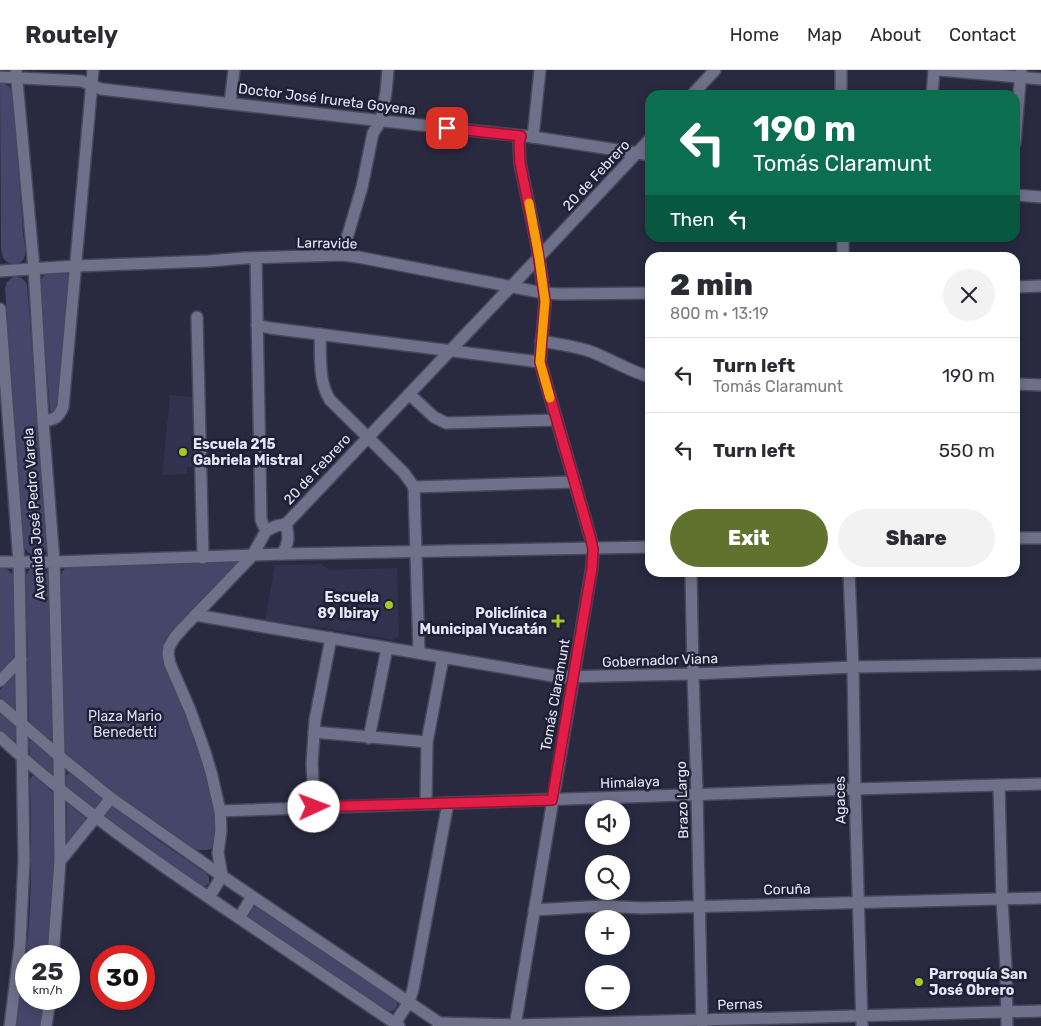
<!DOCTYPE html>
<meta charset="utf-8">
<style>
:root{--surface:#fff;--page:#f2f2f3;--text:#2b2b33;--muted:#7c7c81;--line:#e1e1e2;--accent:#61722e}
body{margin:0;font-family:Rubik,sans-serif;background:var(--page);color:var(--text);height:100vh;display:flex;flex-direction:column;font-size:19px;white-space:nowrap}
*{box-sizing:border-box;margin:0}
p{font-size:16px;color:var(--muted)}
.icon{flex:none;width:28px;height:28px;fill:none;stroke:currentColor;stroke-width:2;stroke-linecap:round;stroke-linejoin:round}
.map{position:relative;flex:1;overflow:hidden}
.panel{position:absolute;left:645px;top:182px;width:375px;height:325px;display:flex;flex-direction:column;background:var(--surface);border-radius:15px;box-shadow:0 2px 12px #0003}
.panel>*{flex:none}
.guide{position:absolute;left:645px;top:20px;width:375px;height:152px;border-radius:15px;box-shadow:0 2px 12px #0003;background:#0b6e4f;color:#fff;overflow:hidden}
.fabs{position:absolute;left:585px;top:730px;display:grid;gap:10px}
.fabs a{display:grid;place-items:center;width:45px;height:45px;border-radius:50%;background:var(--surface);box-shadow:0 2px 12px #0003;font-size:25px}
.speed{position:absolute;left:15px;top:875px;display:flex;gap:10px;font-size:25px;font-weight:700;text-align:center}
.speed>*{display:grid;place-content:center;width:65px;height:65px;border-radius:50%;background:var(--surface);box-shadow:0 2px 12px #0003;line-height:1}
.speed small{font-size:12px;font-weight:400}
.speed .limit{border:8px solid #d22;background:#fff;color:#111}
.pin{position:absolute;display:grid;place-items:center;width:42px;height:42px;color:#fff;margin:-21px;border-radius:10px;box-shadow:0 2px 8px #0006}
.me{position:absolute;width:55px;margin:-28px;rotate:88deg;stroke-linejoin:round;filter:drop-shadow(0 0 4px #0008)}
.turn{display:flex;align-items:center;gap:18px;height:105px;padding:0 25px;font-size:22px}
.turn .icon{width:65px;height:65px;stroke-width:2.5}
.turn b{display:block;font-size:35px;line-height:42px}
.then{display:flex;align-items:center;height:48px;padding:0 25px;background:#0003;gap:10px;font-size:19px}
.round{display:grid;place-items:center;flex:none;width:52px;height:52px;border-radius:26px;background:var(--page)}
.summary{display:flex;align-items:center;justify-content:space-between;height:85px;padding:0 25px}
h1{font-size:30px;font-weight:800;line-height:38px}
.cta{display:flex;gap:10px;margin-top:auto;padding:10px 25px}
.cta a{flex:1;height:58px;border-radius:30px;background:var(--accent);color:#fff;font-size:20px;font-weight:800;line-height:58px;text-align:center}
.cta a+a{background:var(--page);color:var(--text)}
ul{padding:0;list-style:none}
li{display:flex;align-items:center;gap:15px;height:75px;padding:0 25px;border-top:1px solid var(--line)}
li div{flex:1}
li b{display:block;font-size:19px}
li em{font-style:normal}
header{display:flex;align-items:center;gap:30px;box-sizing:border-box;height:70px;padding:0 25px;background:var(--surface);border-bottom:1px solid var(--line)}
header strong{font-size:24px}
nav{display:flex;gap:28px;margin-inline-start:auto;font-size:18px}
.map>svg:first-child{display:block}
.built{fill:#32324e}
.green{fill:#46466a}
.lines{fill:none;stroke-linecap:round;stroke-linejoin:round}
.minor-casing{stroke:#47475d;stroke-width:14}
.minor{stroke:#6f718a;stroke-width:11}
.route-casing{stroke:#92132f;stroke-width:12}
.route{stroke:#e11d48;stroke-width:9}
.slow{stroke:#f59e0b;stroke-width:9}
.poi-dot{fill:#a3c927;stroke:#1f1f36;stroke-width:2}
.labels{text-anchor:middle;stroke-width:5;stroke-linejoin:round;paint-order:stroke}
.street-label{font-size:14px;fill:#e5e6f6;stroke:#1f1f36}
.poi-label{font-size:14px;font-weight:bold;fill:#e5e6f6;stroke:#1f1f36;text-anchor:start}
.park-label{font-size:14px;fill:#dddff0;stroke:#1f1f36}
</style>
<header>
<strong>Routely</strong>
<nav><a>Home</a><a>Map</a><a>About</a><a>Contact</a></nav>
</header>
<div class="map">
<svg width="1041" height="956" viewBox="0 0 1041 956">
<rect width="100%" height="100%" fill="#292940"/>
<g class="built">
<polygon points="170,325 193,327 194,397 187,397 187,404 162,405"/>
<polygon points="321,494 330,500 397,498 399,566 394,570 331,559 265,550 275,495"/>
</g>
<g class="green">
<path d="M0,13C6,13 11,17 13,22L23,164C24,171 26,179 25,185C23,196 8,197 3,187C1,182 1,176 1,170Z"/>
<path d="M64,202L68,205L69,212L58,340L53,344L50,340L40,214C42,201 53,203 64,202Z"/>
<path d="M13,207C19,206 24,208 27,214L40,383L48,473C45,488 31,491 24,476L5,218L7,212Z"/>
<path d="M234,491L237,495L167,571L192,659L203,686L216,741V776C209,781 201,781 194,779L122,730L68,686L64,677V667L61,506L62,502L66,497Z"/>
<path d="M32,497C40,497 44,498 48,505L53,666L52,668L50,670L30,653L29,650L26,506L29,500Z"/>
<path d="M0,498C7,498 10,500 13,506L14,584L12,591L0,606Z"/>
<polygon points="13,606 15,607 15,639 0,627 0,620"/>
<polygon points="0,641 15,655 16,667 14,671 11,671 0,661"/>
<polygon points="31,670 33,670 52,688 53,701 52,704 50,704 30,686 29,672"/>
<polygon points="70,702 72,703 101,727 101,732 98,737 92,737 68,719 66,715 66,706"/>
<path d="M32,706H35L54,724V822L49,886H26C33,827 31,768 30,709Z"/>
<polygon points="67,733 87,749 68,773 67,772"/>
<path d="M111,736H113C143,760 174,782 206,803L209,807V813L206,816H200L103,746Z"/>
<path d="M255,837L258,838L394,928C399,933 398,938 393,941H386L251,851L248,844L251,838Z"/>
<polygon points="26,886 26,929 44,929 40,956 16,956"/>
</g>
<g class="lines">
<defs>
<g id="minor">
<polyline points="16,0 34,199 43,351 54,492 59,686 60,791 53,886"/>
<polyline points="841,0 841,25"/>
<polyline points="939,0 1041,9"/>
<polyline points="0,7 82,11 101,19 374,50 533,67 650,85"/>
<polyline points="692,25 715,0"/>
<polyline points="932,25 934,0"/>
<polyline points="230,33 234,0"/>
<polyline points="533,67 540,0"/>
<polyline points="1015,73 1021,0"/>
<polyline points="1015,125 1041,127"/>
<polyline points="843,168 843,188"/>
<polyline points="342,185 362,117 373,63 381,51 386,22 388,0"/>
<polyline points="256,188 261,450 266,461"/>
<polyline points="0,201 76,196 209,191 244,188 342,185 358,187 544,223 560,224 650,223"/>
<polyline points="1015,217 1041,216"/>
<polyline points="0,239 19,492 24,790 20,875 10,956"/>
<polyline points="197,247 203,488"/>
<polyline points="257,255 270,258 540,292"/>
<path d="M320,264C321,286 318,311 330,330L404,403L414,417"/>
<path d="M541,271C558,274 576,276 592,282C612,290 629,301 650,307"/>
<polyline points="1015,314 1041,315"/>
<polyline points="409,324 434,347 446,353 557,350"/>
<path d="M43,351C56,349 58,348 63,337L93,0"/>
<polyline points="414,417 419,583"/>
<polyline points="414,417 575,412"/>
<polyline points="1015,468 1041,468"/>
<path d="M282,484C289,474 289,466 286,454"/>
<polyline points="0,492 54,492 282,484 650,477"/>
<polyline points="691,502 693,604 697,724 702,956"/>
<polyline points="849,502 853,597 855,719 862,956"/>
<polyline points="195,545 559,607 693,604 853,597 1041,594"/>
<polyline points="0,611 21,589"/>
<polyline points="0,635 59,686 111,728 222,806 444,956"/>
<polyline points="314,662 427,672"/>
<path d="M0,667C73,735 156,792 239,848C292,884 346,920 399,956"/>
<polyline points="369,668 387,578"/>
<polyline points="999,715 1002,829 1006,898 1007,956"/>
<polyline points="426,733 427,672 443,588"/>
<polyline points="314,737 312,693 315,650 331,568"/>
<polyline points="220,741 855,719 1041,714"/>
<polyline points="60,791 111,728"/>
<polyline points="209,827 222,806 218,783 221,760 220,741 211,702 204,679 190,640 170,594 168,584 169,577 175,567 183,558 252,486 266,461 276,456 286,454 539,187 650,69"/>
<polyline points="534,840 603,836 642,838 1041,828"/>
<polyline points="239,848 252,827"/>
<polyline points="395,953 409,932 413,919 448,733"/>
<polyline points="46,956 50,929"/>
<polyline points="438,956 440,953 515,955 1041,941"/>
<polyline points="515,956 592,497 593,479 590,466 540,292 545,231 537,175 520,93 519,73 521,66"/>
</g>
</defs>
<use href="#minor" class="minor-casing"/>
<use href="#minor" class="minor"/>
</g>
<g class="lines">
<defs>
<polyline id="route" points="314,737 552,730 592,498 593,479 590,466 540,292 545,231 537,176 520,93 519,73 521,66 447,58"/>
</defs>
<use href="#route" class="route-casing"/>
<use href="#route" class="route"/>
<polyline class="slow" points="529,133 539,187 545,231 540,292 550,328"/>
</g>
<g class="poi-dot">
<circle cx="183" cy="382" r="5"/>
<circle cx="389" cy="535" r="5"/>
<path d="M555.5 543.5h5v5h5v5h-5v5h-5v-5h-5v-5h5z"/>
<circle cx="919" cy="912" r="5"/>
</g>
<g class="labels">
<g class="street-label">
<text transform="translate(327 29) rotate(7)" y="5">Doctor José Irureta Goyena</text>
<text transform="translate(596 105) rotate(-47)" y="5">20 de Febrero</text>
<text transform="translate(327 173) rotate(1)" y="5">Larravide</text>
<text transform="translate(317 399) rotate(-47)" y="5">20 de Febrero</text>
<text transform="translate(34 444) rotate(-94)" y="5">Avenida José Pedro Varela</text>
<text transform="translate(660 590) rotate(-2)" y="5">Gobernador Viana</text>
<text transform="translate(555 625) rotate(-80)" y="5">Tomás Claramunt</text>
<text transform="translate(630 712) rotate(-2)" y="5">Himalaya</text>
<text transform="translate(682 730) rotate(-92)" y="5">Brazo Largo</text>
<text transform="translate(840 730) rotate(-91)" y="5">Agaces</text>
<text transform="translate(787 819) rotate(-1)" y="5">Coruña</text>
<text transform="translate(740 934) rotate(-2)" y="5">Pernas</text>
</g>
<g class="poi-label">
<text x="193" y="379">Escuela 215<tspan x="193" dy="16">Gabriela Mistral</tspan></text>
<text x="379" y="532" text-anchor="end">Escuela<tspan x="379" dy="16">89 Ibiray</tspan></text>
<text x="547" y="548" text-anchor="end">Policlínica<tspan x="547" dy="16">Municipal Yucatán</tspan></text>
<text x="929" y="909">Parroquía San<tspan x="929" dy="16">José Obrero</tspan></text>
</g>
<g class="park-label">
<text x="125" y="651">Plaza Mario<tspan x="125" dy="16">Benedetti</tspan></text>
</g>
</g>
</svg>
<div class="fabs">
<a><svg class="icon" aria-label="sound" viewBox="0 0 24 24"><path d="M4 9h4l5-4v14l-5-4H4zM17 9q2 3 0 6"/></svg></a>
<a><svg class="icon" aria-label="search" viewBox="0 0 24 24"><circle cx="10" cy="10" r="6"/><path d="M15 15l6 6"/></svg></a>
<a>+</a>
<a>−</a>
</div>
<div class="speed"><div>25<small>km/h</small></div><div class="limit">30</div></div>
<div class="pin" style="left:447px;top:58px;background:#d93025"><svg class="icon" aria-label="arrive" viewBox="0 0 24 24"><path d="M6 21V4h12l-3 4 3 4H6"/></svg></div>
<svg class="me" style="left:314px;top:737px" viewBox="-20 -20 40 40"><circle r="19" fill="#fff"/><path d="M0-13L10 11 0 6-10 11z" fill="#e11d48"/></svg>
<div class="guide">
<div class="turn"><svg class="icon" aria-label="left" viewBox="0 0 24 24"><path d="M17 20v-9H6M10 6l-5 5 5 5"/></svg><div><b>190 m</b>Tomás Claramunt</div></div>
<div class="then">Then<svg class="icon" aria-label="left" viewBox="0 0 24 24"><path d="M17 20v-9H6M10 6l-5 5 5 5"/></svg></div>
</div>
<section class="panel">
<div class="summary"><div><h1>2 min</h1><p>800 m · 13:19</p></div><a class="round"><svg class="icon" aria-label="close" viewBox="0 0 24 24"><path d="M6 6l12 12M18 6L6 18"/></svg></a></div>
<ul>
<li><svg class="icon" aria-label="left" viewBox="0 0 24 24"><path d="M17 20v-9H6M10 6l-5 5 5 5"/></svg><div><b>Turn left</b><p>Tomás Claramunt</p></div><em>190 m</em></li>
<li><svg class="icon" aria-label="left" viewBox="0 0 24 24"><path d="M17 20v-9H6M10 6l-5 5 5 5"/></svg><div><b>Turn left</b></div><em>550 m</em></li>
</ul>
<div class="cta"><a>Exit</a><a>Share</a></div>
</section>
</div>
